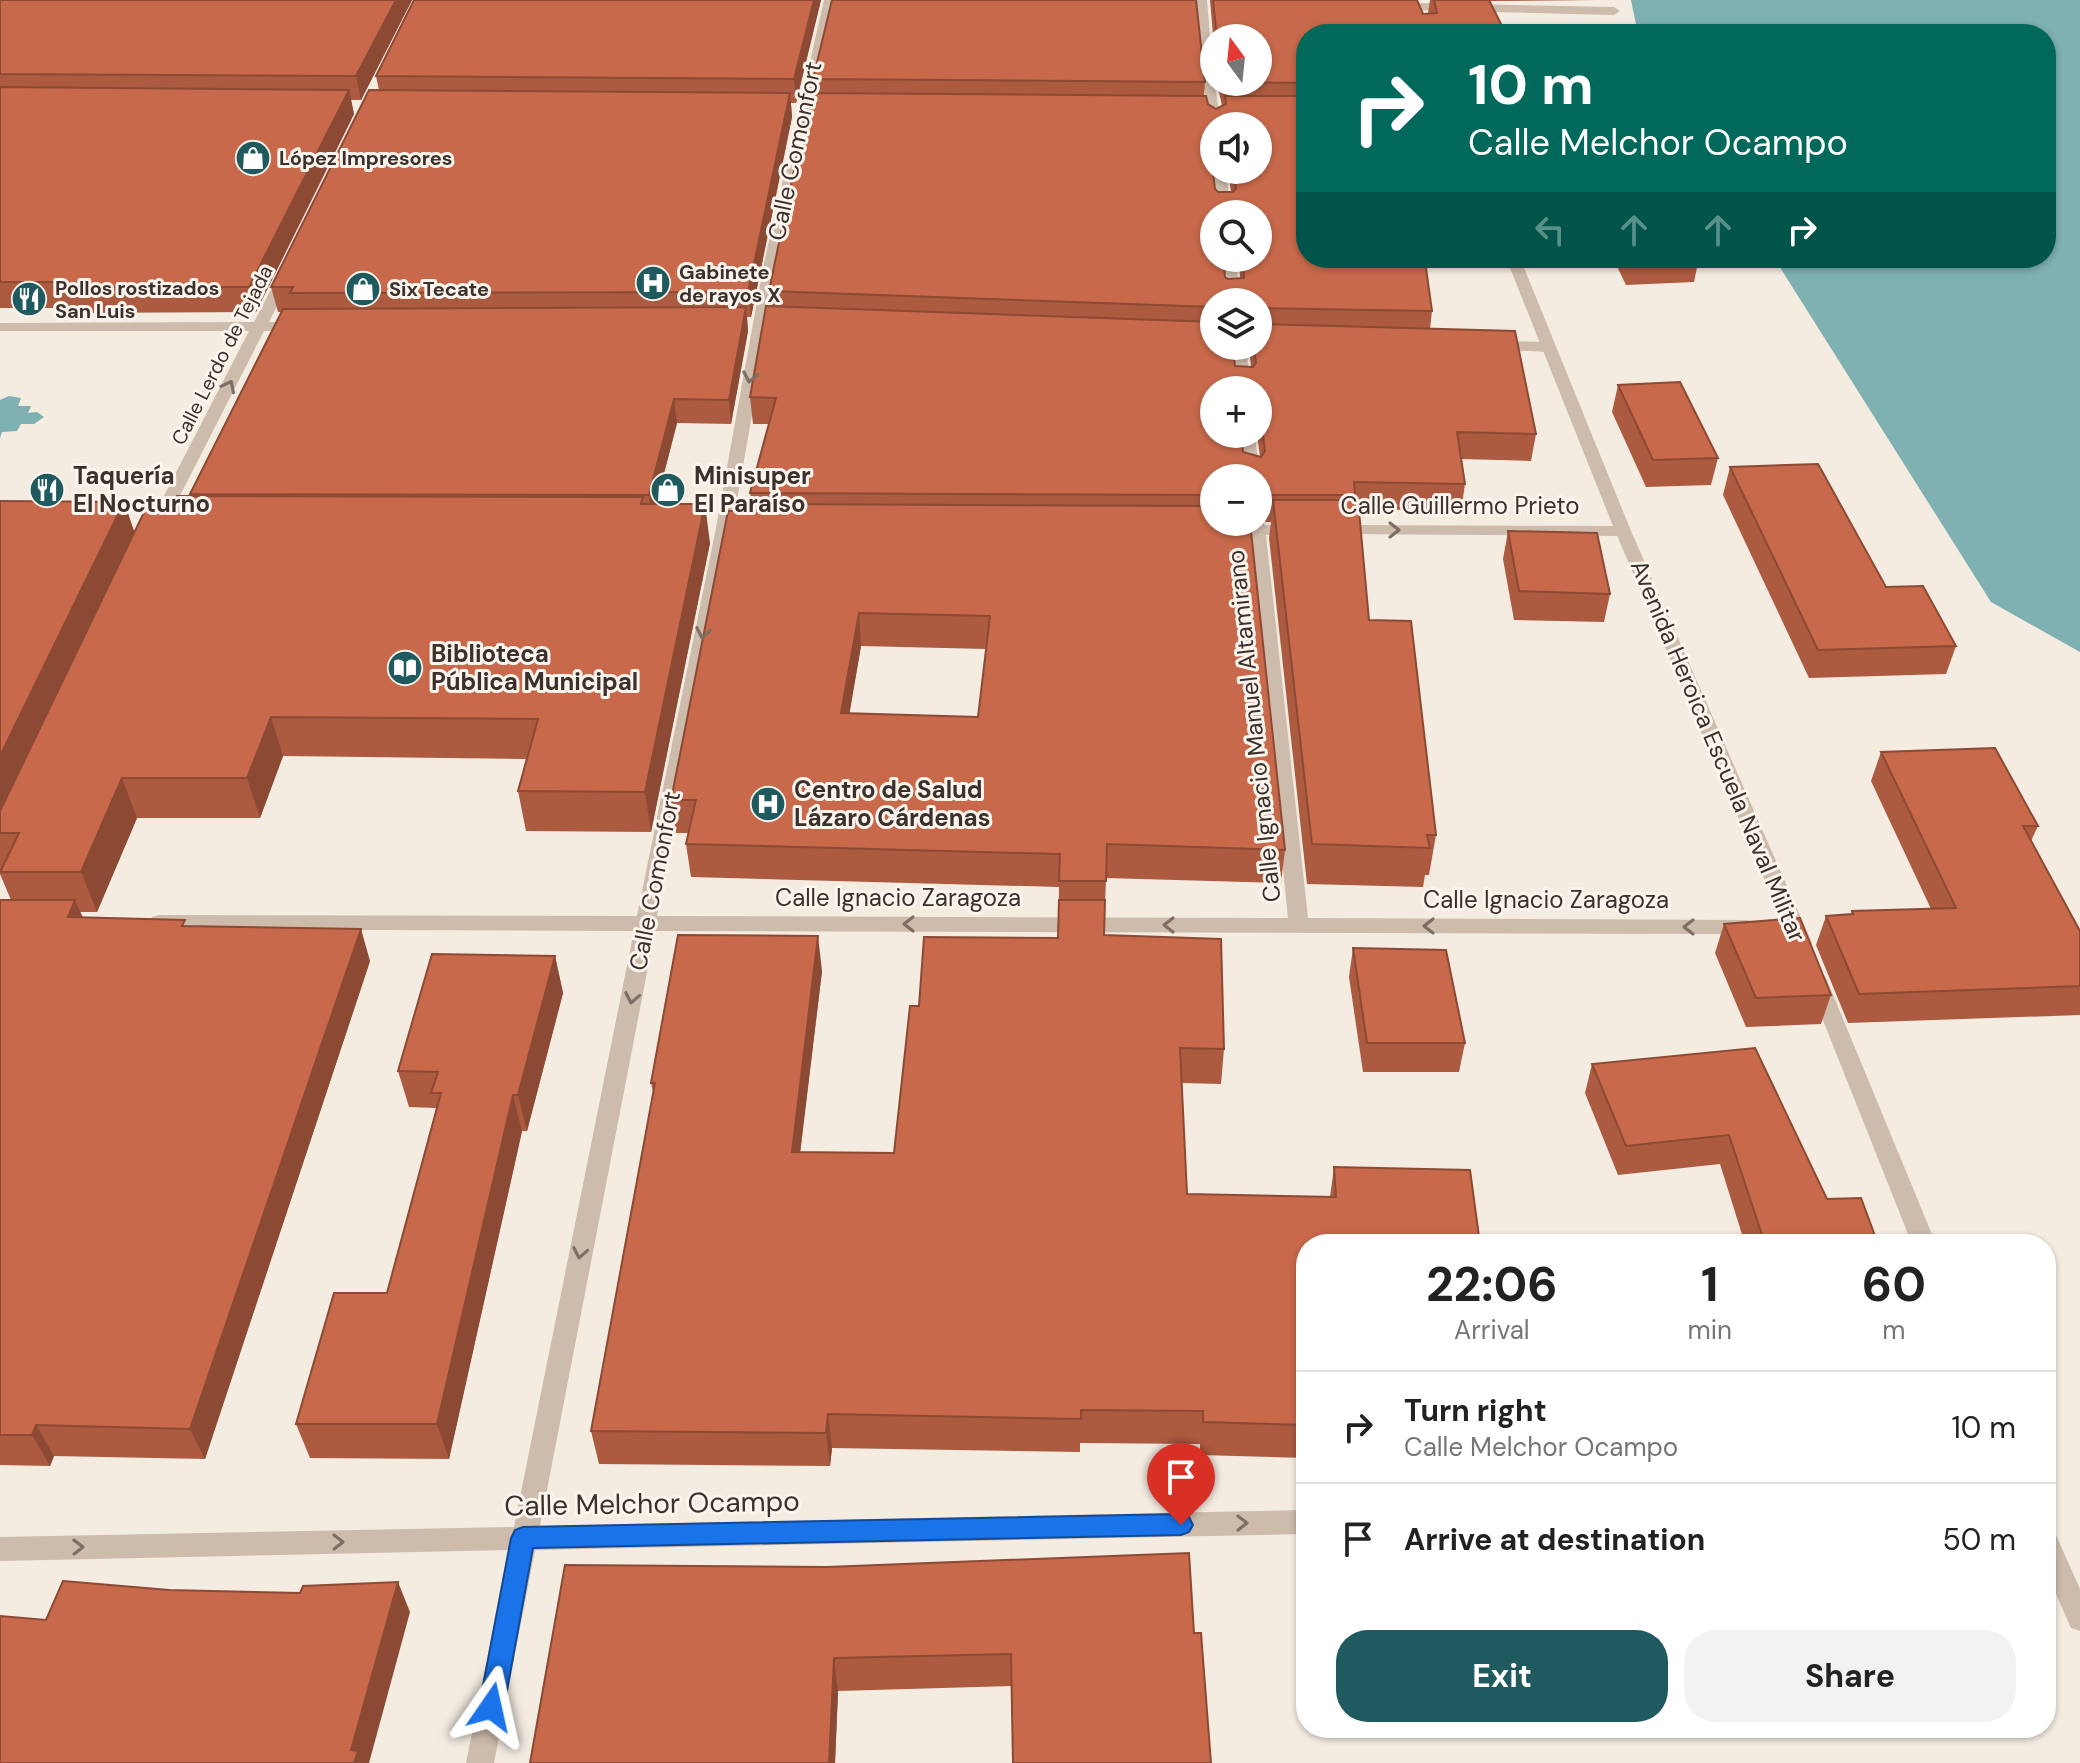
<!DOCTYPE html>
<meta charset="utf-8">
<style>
:root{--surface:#fff;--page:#f2f2f2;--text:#222;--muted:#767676;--line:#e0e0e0;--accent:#1f5a5e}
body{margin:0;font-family:"DM Sans",sans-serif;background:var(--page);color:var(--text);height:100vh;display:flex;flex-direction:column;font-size:30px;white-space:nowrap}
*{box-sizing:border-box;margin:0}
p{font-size:26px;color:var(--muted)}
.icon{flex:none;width:44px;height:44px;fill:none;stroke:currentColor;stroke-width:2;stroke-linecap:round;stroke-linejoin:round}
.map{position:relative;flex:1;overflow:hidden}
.sheet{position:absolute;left:1296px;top:1234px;width:760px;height:504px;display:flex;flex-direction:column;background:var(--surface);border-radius:32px;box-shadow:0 2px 6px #0004}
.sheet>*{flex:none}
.guide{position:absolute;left:1296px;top:24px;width:760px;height:244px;border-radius:32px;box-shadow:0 2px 6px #0004;background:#00695c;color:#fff;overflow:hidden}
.needle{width:52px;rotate:345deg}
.controls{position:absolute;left:1200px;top:24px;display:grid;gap:16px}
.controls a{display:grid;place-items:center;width:72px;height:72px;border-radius:50%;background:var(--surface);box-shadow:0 2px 6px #0004;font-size:40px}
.pin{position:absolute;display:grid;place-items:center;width:68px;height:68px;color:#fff;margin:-82px -34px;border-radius:50% 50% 50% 0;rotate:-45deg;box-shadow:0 0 8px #0007}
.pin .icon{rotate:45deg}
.me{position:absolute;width:88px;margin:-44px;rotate:11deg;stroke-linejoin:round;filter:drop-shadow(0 0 6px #0008)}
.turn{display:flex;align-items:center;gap:28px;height:168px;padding:0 40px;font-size:36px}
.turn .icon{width:104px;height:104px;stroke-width:2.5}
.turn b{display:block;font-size:56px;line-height:68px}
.lanes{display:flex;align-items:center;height:76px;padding:0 40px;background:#0003;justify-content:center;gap:40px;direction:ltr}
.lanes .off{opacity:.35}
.eta{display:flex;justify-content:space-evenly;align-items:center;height:136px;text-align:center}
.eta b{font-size:48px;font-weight:700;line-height:56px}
.primary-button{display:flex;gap:16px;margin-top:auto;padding:16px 40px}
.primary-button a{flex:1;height:92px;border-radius:32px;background:var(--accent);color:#fff;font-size:32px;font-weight:700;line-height:92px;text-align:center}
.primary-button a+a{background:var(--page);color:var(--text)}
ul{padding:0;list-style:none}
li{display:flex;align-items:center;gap:24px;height:112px;padding:0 40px;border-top:2px solid var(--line)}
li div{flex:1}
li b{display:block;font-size:30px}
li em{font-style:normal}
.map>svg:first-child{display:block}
.water{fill:#7fb0b2}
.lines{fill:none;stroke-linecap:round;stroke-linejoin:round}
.minor{fill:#cdbbac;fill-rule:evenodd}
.tertiary{fill:#cdbbac;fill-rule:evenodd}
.wall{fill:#ac5a40;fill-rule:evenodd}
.shaded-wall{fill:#8c4a34}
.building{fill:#c8694b;stroke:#8c4a34;stroke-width:2;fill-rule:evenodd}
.oneway{stroke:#7d6f65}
.route{fill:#1a73e8;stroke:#114b97;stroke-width:2}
.labels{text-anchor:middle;stroke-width:6;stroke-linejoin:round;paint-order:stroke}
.far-poi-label{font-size:20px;font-weight:bold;fill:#3b302b;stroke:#fbf5ee;text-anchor:start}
.far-street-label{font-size:20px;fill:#3b302b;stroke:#fbf5ee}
.street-label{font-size:24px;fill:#3b302b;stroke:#fbf5ee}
.poi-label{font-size:24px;font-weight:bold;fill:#3b302b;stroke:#fbf5ee;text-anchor:start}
.near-street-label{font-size:28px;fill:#3b302b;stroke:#fbf5ee}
</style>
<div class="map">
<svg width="2080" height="1763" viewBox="0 0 2080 1763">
<rect width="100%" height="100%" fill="#f4ebe1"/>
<g class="water">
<polygon points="1631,0 2080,0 2080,652 1991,602 1774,258 2046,258 2046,34 1638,34"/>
<polygon points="9,396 21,398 18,406 31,406 28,413 37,412 44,417 34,424 21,424 17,431 2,432 0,438 0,400"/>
</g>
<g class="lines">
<g class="minor">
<polygon points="824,0 836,0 779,263 732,528 657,916 1288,918 1249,535 1224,535 1216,530 1224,525 1248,525 1248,522 1258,522 1258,517 1265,525 1296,525 1304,530 1296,535 1266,535 1308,918 1747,920 1754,922 1757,927 1754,932 1747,934 655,931 540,1526 1306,1510 1306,1534 535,1550 494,1763 466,1763 509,1550 0,1561 0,1537 514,1527 634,931 159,929 152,927 149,922 152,917 159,915 637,916 716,528 764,263"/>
<polygon points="1195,0 1207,0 1214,82 1222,126 1214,126 1214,130 1208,126"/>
<polygon points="1416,3 1614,7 1620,11 1614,15 1412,10 1412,4"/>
<polygon points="1214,168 1214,170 1226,170 1231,214 1217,214 1212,170"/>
<polygon points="1222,258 1236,258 1240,302 1226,302"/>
<polygon points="286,270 293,274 269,322 302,322 309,326 302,330 264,331 166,523 158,528 150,523 249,331 0,331 0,323 254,322 279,274"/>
<polygon points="1492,341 1548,342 1556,347 1548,352 1487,349 1487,343"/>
<polygon points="1230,346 1246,346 1251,390 1235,390"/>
<polygon points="1239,434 1255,434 1260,478 1258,481 1258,478 1244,478"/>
<polygon points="1336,525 1623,526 1631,531 1623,536 1330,534 1328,530"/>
</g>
<g class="tertiary">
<polygon points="1506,258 1520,258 1631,531 1812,943 1809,948 1795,948 1792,943 1615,531"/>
<polygon points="1817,972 1824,975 1827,980 1936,1244 1912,1244 1807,980 1810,975"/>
<polygon points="2046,1529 2055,1533 2080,1589 2080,1631 2071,1628 2046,1571"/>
</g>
</g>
<g class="wall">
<polygon points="0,0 412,0 361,100 351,100 354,114 256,312 73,313 71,308 0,308"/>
<polygon points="821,0 796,103 791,103 792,117 751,317 747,317 748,331 731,424 677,423 656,504 710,543 651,832 526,831 518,791 526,759 283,756 260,818 137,818 97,912 80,912 83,917 187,926 370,961 205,1459 54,1456 50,1466 0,1465 0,900 11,900 0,874 0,501 124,502 134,531 174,502 191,496 190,494 282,312 278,312 271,287 379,90 376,76"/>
<path d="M1210,0H1417L1423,14L1428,13L1430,0H1598L1490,1L1506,34H1306V258L1432,311L1430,329L1536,434L1531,461L1461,459L1465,484L1461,511L1359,509L1369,620L1436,835L1429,875H1425L1423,887L1307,884L1269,538L1271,522H1266L1258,514V478H1214V522L1285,850L1281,883L1106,878L1104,935L1224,1049L1221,1084L1182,1083L1187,1194L1330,1197L1334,1167L1470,1170L1306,1244V1458L1200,1455V1444L1080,1443V1452L832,1448L830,1466L599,1464L591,1431L653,1092L651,1083L822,971L800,1152L894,1153L919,1006L1058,938L1059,887L691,877L686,844L688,833H676L671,800L744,511L752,504L750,493L769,424H753L750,397L771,306L769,291L814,93L813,79L1205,82L1204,96L1208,104L1216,109L1222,106L1217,82H1258V38H1214V47ZM1214,126L1258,170H1228L1231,192H1218L1215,189L1213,166L1214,165ZM1214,214H1258V258H1239L1240,279H1228L1225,277ZM1214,302H1258V346H1249L1251,367L1235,366L1214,346ZM1214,390H1258L1257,434L1260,457L1243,452ZM861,646L986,649L978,717L849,713Z"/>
<polygon points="1613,258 1699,258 1694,282 1626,285"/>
<polygon points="1618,385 1718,458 1711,485 1646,487 1612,412"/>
<polygon points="1730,467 1886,587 1956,646 1946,674 1809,678 1723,495"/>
<polygon points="1508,531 1610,594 1604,622 1514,620 1503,559"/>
<polygon points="1881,752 2038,826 2031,841 2080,931 2080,1015 1848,1023 1816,945 1826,916 1851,914 1852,911 1931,909 1871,781"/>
<polygon points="1724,924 1831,995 1821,1024 1746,1027 1715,953"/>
<polygon points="1353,948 1465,1043 1459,1072 1363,1072 1349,977"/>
<polygon points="555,956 563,993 527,1131 522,1131 449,1459 310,1458 296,1424 387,1293 436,1109 436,1108 409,1107 398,1071"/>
<polygon points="1755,1048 1827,1199 1878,1244 1745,1244 1720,1164 1618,1175 1585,1093 1592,1064"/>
<polygon points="1189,1553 1012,1686 838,1691 835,1763 530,1763 827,1567"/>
</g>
<g class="shaded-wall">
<polygon points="396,0 412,0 361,100 356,76"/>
<polygon points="814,0 821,0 796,103 794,79"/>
<polygon points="349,90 354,114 256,312 249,287"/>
<polygon points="790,93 792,117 751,317 748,292"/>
<polygon points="1214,142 1214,165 1209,170 1210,146"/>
<polygon points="746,307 748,331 731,424 729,400"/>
<polygon points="674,399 677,423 652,520 649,495"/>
<polygon points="1260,487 1258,514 1258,491"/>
<polygon points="124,502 137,540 0,832 0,756"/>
<polygon points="705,504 710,543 651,832 645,792"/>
<polygon points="859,613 861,646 844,746 841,713"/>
<polygon points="271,717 283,756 260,818 247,778"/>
<polygon points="122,778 137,818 97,912 81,872"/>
<polygon points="75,900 89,932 68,917"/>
<polygon points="361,929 370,961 205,1459 190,1429"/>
<polygon points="818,936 822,971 796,1187 792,1152"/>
<polygon points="555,956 563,993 527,1131 518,1095"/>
<polygon points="513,1095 522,1131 449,1459 437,1424"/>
<polygon points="828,1414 832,1448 830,1466 826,1433"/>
<polygon points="36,1425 54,1456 50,1466 32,1435"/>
<polygon points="398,1582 410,1612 369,1763 354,1763 351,1750"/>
<polygon points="834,1658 838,1691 835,1763 829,1763"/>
</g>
<g class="building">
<polygon points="0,0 396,0 356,76 0,74"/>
<polygon points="414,0 814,0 794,79 376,76"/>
<polygon points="832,0 1196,0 1205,82 813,79"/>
<polygon points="1213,0 1417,0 1423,14 1437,13 1434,0 1489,0 1506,34 1306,34 1306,83 1224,82 1258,82 1258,38 1217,38"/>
<polygon points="0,87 349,90 249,287 64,287 67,282 0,282"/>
<polygon points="369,90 790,93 748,292 290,293 293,287 271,287"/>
<path d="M810,93L1206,96L1208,104L1216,109L1226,104L1225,96H1306V258H1411L1412,261H1425L1432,311L1260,308L1258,310V302H1214V307L769,291ZM1214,126H1258V170H1233L1236,189L1233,192H1218L1215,189L1210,146L1214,142ZM1214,214H1258V258H1243L1244,278L1228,279L1225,277L1223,258H1214Z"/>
<path d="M766,306L1214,322V346H1232L1235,366L1253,367L1256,363L1254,346H1258V316L1260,324L1515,331L1536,434L1457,432L1465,484L1354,482L1355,495H1269L1260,487L1258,491V478H1214V495L750,493L776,398L750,397ZM1214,390H1258V405H1259L1265,451L1261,457L1243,452L1241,434H1214Z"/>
<polygon points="746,307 729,400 674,399 649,495 190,494 283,309"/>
<polygon points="1680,382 1718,458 1653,460 1618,385"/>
<polygon points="1818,464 1886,587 1923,586 1956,646 1818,650 1730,467"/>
<polygon points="177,496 643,497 641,504 705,504 645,792 518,791 538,719 271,717 247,778 122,778 81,872 0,872 19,833 0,833 0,811 149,502 174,502"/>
<polygon points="1273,500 1358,500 1369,620 1411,621 1436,835 1427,835 1430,848 1312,844"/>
<polygon points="0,501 124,502 0,756"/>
<path d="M746,504L1214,506V522H1250L1285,850L1107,844L1106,881H1059L1060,854L686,844L696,800H671L728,511H744ZM859,613L990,616L978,717L841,713Z"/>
<polygon points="1508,531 1597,533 1610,594 1519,591"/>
<polygon points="1995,748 2038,826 2023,826 2080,931 2080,986 1859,994 1826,916 1853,914 1852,911 1956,908 1881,752"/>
<polygon points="0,900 75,900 68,917 185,920 182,926 361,929 190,1429 36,1425 32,1435 0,1435"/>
<polygon points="1059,900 1105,900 1104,935 1221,939 1224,1049 1180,1048 1187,1194 1336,1197 1334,1167 1470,1170 1480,1244 1306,1244 1306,1425 1203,1422 1203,1411 1081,1410 1081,1419 828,1414 826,1433 591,1431 655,1083 651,1083 678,935 818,936 792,1152 894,1153 910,1006 919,1006 924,937 1058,938"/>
<polygon points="1800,918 1831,995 1756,998 1724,924"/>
<polygon points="1353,948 1446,950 1465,1043 1367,1043"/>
<polygon points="432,954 555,956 518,1095 513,1095 437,1424 296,1424 334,1293 387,1293 441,1093 431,1093 438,1072 398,1071"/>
<polygon points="1755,1048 1827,1199 1861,1198 1878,1244 1765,1244 1729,1135 1626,1146 1592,1064"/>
<polygon points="1189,1553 1194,1633 1201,1633 1211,1763 1013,1763 1011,1654 834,1658 829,1763 530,1763 565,1565 827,1567"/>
<polygon points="63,1581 169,1590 300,1593 303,1586 398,1582 351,1750 358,1751 354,1763 0,1763 0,1616 46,1620"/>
</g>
<defs><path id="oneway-chevron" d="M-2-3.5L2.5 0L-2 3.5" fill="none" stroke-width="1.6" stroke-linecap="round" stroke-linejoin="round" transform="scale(2)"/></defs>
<g class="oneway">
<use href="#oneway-chevron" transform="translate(750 377) rotate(100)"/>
<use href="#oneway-chevron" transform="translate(229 386) rotate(-63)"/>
<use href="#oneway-chevron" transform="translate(1394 530)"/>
<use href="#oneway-chevron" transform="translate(703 633) rotate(101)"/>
<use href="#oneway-chevron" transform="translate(909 924) rotate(-180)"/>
<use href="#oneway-chevron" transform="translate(1169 925) rotate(-180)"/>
<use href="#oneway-chevron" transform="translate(1429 926) rotate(-180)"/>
<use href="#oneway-chevron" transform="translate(1689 927) rotate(-180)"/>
<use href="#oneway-chevron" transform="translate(632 998) rotate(101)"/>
<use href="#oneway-chevron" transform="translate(580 1253) rotate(101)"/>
<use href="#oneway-chevron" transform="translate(1242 1523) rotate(-1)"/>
<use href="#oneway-chevron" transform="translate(338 1542) rotate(-1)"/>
<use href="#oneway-chevron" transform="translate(78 1547) rotate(-1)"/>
</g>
<polygon class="route" points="1181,1514 1189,1517 1193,1525 1189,1532 1181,1535 533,1548 504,1707 500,1715 491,1719 482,1715 479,1707 511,1538 515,1530 523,1527"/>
<defs>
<symbol id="shop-disc" viewBox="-11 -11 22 22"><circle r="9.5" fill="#1f5a5e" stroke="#fbf5ee"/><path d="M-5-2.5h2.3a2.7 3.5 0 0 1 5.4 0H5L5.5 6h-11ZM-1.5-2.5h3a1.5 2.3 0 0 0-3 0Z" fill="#fff"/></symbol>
<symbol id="hospital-disc" viewBox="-11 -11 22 22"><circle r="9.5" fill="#1f5a5e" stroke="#fbf5ee"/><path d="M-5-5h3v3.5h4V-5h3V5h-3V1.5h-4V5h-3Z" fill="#fff"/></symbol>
<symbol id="restaurant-disc" viewBox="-11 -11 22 22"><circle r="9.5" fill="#1f5a5e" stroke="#fbf5ee"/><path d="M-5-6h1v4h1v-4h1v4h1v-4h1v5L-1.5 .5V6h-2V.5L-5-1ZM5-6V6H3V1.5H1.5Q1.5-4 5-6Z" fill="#fff"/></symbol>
<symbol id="library-disc" viewBox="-11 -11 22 22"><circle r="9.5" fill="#1f5a5e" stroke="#fbf5ee"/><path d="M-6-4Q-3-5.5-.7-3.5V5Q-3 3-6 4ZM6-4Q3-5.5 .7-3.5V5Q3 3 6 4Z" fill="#fff"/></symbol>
</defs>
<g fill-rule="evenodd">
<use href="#shop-disc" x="233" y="138" width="40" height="40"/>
<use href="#hospital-disc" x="633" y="263" width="40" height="40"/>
<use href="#shop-disc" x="343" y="269" width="40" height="40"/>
<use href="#restaurant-disc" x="9" y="279" width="40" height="40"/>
<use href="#restaurant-disc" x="27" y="470" width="40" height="40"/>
<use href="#shop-disc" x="648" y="470" width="40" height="40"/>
<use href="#library-disc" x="385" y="648" width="40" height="40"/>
<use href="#hospital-disc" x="748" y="784" width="40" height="40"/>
</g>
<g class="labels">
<g class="far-poi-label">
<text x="279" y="165">López Impresores</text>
<text x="679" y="279">Gabinete<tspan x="679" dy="23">de rayos X</tspan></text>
<text x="55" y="295">Pollos rostizados<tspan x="55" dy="23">San Luis</tspan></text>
<text x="389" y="296">Six Tecate</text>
</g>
<g class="far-street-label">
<text transform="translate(222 355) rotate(-63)" y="7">Calle Lerdo de Tejada</text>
</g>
<g class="street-label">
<text transform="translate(795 151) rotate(-78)" y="8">Calle Comonfort</text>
<text x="1460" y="514">Calle Guillermo Prieto</text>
<text transform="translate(1254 726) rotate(-96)" y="8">Calle Ignacio Manuel Altamirano</text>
<text transform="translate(1718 751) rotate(67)" y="8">Avenida Heroica Escuela Naval Militar</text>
<text transform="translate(655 881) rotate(-79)" y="8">Calle Comonfort</text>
<text x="898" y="906">Calle Ignacio Zaragoza</text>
<text x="1546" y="908">Calle Ignacio Zaragoza</text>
</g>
<g class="poi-label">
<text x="73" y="484">Taquería<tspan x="73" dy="28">El Nocturno</tspan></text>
<text x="694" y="484">Minisuper<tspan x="694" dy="28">El Paraíso</tspan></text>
<text x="431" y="662">Biblioteca<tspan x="431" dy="28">Pública Municipal</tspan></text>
<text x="794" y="798">Centro de Salud<tspan x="794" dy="28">Lázaro Cárdenas</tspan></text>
</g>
<g class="near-street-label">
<text transform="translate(652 1503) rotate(-1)" y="10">Calle Melchor Ocampo</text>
</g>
</g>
</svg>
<div class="controls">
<a><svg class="needle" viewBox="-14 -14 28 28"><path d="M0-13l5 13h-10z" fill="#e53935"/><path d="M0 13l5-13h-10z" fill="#767676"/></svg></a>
<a><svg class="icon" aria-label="sound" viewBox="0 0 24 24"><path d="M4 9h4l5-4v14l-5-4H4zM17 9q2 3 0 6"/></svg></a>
<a><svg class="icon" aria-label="search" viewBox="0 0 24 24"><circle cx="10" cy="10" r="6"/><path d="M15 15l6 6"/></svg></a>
<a><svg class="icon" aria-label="layers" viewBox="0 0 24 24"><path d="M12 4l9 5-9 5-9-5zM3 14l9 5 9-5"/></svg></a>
<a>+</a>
<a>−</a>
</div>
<div class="pin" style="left:1181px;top:1525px;background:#d93025"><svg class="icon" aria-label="arrive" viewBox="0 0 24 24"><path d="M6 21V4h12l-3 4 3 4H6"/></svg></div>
<svg class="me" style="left:491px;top:1707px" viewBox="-20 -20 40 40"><path d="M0-17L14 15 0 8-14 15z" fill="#1a73e8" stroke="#fff" stroke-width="4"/></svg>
<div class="guide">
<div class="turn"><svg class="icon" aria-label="right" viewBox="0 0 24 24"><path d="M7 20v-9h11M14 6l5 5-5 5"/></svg><div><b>10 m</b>Calle Melchor Ocampo</div></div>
<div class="lanes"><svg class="icon off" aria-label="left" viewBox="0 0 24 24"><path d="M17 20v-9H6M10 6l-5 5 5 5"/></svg><svg class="icon off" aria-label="ahead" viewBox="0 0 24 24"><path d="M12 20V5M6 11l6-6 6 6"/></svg><svg class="icon off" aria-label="ahead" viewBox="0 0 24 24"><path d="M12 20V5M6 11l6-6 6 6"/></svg><svg class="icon" aria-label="right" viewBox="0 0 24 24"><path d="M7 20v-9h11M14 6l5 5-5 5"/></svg></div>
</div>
<section class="sheet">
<div class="eta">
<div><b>22:06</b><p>Arrival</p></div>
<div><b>1</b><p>min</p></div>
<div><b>60</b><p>m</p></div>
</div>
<ul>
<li><svg class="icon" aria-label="right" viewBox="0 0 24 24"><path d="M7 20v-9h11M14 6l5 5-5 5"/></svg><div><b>Turn right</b><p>Calle Melchor Ocampo</p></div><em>10 m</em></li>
<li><svg class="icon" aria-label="arrive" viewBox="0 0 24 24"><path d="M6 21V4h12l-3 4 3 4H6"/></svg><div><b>Arrive at destination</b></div><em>50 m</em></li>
</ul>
<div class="primary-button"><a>Exit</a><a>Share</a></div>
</section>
</div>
